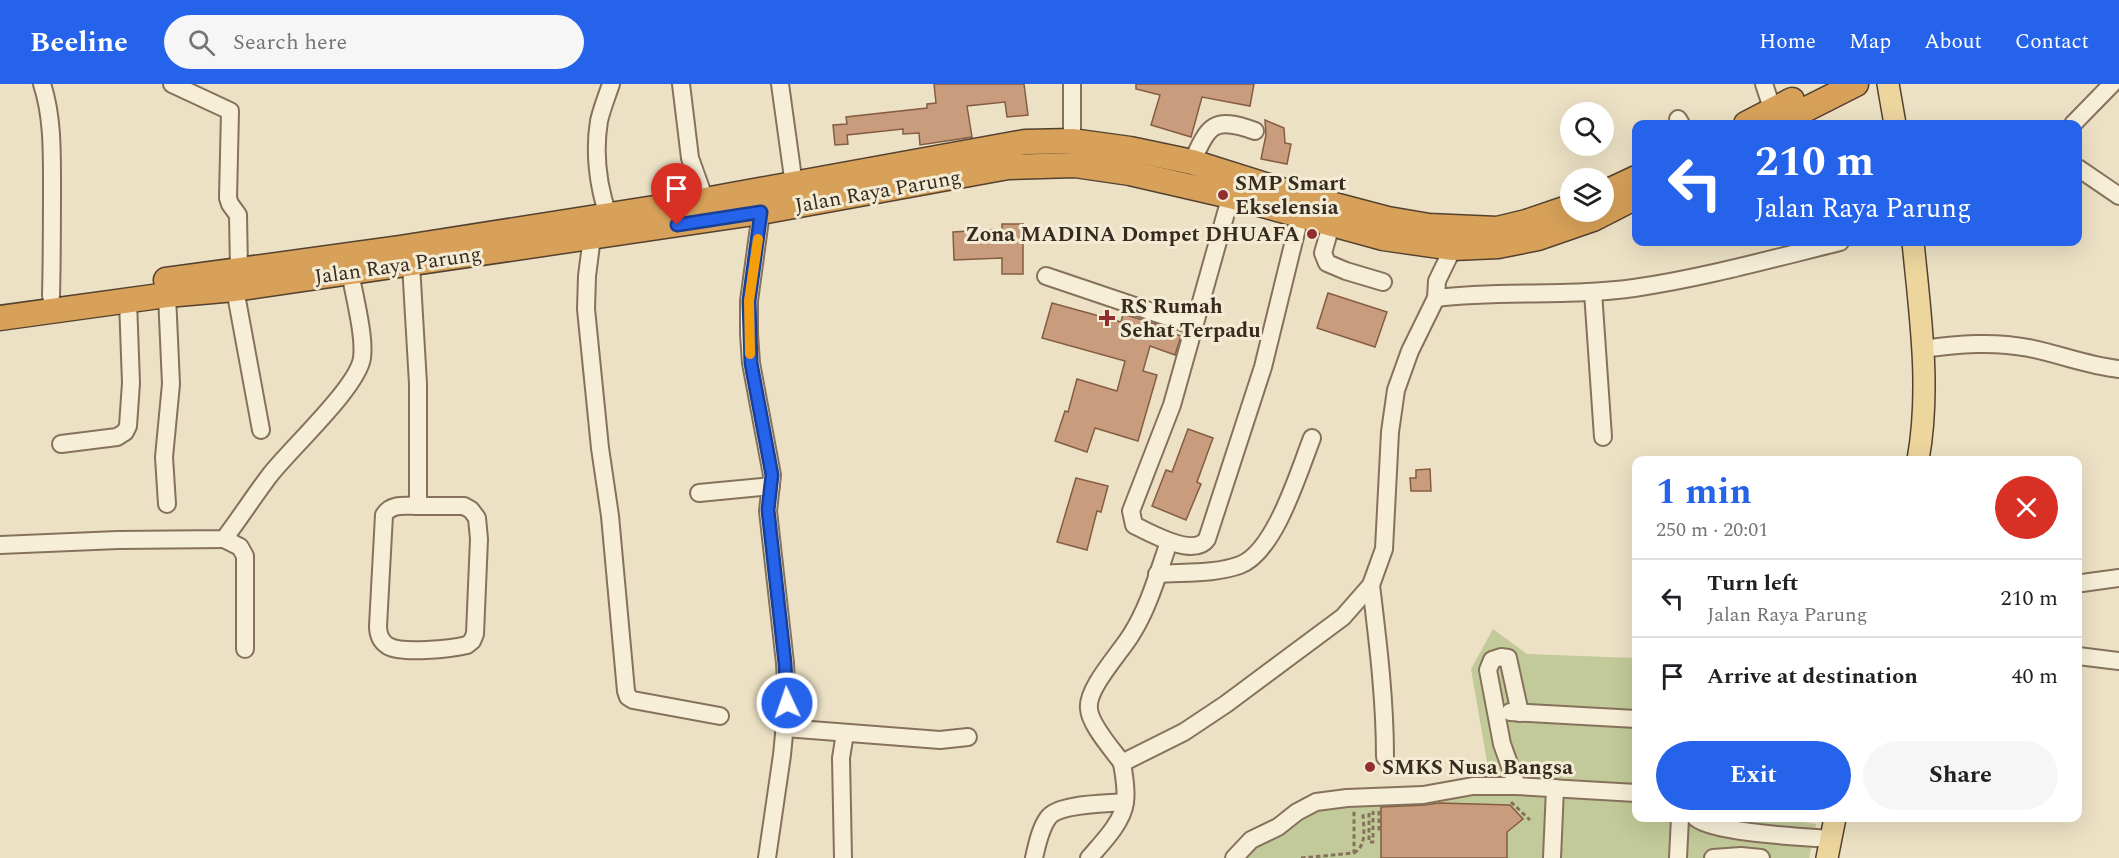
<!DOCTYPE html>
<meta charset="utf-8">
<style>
:root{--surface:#fff;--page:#f6f6f6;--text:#202124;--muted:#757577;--line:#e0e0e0;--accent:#2563eb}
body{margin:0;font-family:Spectral,serif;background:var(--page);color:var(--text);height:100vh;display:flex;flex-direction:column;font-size:22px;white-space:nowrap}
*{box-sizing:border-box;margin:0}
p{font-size:20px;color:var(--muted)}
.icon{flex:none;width:33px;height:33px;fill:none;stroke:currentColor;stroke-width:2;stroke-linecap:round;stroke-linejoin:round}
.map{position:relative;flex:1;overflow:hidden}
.drawer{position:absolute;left:1632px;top:372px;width:450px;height:366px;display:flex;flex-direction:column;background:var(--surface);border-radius:12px;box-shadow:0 6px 24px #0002}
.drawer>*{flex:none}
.top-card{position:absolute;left:1632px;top:36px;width:450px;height:126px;border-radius:12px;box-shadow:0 6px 24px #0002;background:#2563eb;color:#fff;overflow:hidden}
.tools{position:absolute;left:1560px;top:18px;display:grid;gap:12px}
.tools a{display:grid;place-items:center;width:54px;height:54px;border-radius:50%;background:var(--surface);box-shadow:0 6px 24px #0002;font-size:30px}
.pin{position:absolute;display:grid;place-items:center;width:51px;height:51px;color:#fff;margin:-62px -26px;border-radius:50% 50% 50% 0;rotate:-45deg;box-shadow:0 0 6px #0007}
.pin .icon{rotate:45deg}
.me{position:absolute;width:66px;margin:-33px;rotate:357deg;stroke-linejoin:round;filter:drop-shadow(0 0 4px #0008)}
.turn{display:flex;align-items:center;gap:21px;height:126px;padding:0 24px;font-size:27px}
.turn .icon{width:78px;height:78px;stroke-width:2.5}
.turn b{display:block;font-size:42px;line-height:51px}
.round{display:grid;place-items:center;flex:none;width:63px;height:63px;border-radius:32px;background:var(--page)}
.headline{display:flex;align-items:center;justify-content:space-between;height:102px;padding:0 24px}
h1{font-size:36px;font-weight:700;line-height:45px;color:var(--accent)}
.primary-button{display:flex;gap:12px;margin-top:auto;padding:12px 24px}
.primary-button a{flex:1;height:69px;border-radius:36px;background:var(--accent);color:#fff;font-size:24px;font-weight:700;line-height:69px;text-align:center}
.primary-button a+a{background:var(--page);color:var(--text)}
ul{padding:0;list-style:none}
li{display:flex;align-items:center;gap:18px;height:78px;padding:0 24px;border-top:2px solid var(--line)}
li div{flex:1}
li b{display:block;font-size:22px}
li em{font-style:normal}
header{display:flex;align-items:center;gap:36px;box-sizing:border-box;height:84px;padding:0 30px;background:var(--accent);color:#fff}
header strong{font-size:28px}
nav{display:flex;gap:33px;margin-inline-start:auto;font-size:21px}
.search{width:420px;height:54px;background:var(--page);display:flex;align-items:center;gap:15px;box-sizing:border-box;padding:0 21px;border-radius:33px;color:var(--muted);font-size:22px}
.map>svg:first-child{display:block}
.green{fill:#c3ca99}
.building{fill:#c89c7c;stroke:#845d43;stroke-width:1.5}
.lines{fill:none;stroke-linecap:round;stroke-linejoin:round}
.minor-casing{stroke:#86725c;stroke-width:20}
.major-casing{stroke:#544130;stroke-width:24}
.highway-casing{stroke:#544130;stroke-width:27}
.path{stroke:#86725c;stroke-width:3;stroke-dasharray:4.5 3;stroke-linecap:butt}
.minor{stroke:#f7eed7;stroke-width:16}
.major{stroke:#edd59e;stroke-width:21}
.highway{stroke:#d7a159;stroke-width:24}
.route-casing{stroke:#184099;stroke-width:15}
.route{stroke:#2563eb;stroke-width:10}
.slow{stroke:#f59e0b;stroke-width:10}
.poi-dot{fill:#922f2e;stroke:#f4ebd4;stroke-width:2}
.labels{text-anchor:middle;stroke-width:6;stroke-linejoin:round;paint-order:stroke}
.poi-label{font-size:21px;font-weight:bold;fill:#372b1f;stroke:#f4ebd4;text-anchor:start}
.street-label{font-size:21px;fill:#372b1f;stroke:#f4ebd4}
</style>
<header>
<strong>Beeline</strong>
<div class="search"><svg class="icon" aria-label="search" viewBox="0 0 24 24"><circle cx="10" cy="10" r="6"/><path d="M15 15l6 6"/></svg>Search here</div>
<nav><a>Home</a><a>Map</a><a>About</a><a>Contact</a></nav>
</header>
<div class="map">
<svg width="2119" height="774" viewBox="0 0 2119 774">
<rect width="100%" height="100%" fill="#ece1c4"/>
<polygon class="green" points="1493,545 1527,570 1636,574 1636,734 1772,734 1816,740 1809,774 1225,774 1243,753 1267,742 1303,713 1342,708 1401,707 1490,695 1471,585"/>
<g class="building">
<polygon points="934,0 1024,0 1028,31 1007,33 1005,18 967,22 972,53 920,61 919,49 903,50 903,45 847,51 848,60 835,61 833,41 847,40 846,33 927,24 927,20 936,19"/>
<polygon points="1136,0 1254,0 1250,22 1202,13 1191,53 1151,41 1160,11 1136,5"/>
<polygon points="1265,36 1284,44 1285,59 1291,60 1287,80 1261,75 1266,51"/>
<polygon points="1002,140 1023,140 1023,190 1002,190 1002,174 954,176 953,148 1002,145"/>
<polygon points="1328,209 1387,228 1375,263 1317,244"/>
<polygon points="1052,219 1121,238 1123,230 1156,240 1155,244 1181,252 1175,271 1150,262 1143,287 1157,291 1138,357 1095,344 1087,368 1055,357 1065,327 1068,328 1077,295 1117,307 1125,277 1042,254"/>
<polygon points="1188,345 1213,354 1197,398 1201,400 1186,436 1152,422 1166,386 1172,388"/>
<polygon points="1430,385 1431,407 1411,407 1410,394 1416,394 1416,386"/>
<polygon points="1076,394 1108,402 1101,428 1097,427 1087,466 1057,458"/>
<polygon points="1439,719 1510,721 1523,735 1507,748 1507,774 1381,774 1381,723 1424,721"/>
</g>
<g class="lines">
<defs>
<g id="minor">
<path d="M42,0C52,30 52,64 52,96C52,135 52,173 51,212"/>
<polyline points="172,0 230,27 228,114 230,120 238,131 239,185"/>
<polyline points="681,0 690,74 705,116"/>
<polyline points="780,0 794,101"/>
<polyline points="1072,0 1072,57"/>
<polyline points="1764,0 1773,27"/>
<polyline points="1678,35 1681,40"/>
<polyline points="2073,40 2112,0"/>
<path d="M1192,78C1209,41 1213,32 1255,47"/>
<polyline points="2078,84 2119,112"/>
<path d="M1233,104L1172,321L1131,427L1134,441C1150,449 1194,474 1207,455L1263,283L1300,132"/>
<polyline points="761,128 749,217 749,250 751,279 772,391 768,427 785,579 787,619 782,671 767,774"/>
<path d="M608,131C598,102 594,68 599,37C602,24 607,12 611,0"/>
<polyline points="1331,141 1323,169 1327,179 1346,187 1383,198"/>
<polyline points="592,153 587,192 586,225 600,364 610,432 626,607 628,613 633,616 720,632"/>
<polyline points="411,180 418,300 418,422"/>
<polyline points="1046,192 1194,242"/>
<polyline points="235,205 261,346"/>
<polyline points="1593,208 1603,353"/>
<polyline points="167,211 171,300 164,373 167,420"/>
<path d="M1436,214C1502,206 1568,213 1634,204C1703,194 1771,175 1840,158"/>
<path d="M1923,265C1959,260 1993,257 2029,264C2059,270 2089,282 2119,285"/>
<polyline points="61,360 117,353 125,348 128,342 131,299 128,217"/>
<polyline points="699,409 771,402"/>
<path d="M418,422H464L471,426L477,434L479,455L475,550L472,557L467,561C451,565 402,570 388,562C380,557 378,550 378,542L384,431C391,419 406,422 418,422Z"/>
<polyline points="224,455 240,463 245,472 245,565"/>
<path d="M0,461L118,456L224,455C240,434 254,412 270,391C290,365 358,303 362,274C365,252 354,211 350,188"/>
<path d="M1157,490C1184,488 1216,490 1240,481C1275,468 1299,387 1312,354"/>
<polyline points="2082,499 2119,494"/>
<path d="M1371,501C1378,559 1385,615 1385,673"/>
<polyline points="2078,572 2119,577"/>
<polyline points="1510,628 1636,635"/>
<polyline points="1520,629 1508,574 1501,573 1492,576 1488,586 1502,660 1517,702 1636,709"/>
<polyline points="785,644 940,656 968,653"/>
<path d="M1122,679C1113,666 1090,641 1089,625C1086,605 1120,569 1131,551C1149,523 1158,489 1169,458"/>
<path d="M1696,734C1714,749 1803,753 1831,755"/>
<polyline points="843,774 841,674 845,649"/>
<path d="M1034,774C1037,761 1040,745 1048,734C1058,719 1108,720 1125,718"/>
<path d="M1089,774C1102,759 1123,738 1125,718C1127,705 1124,692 1122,679L1184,648L1226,620L1343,533L1371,501L1384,465L1390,348L1396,306L1410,267L1436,214L1437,197L1453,164"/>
<polyline points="1234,774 1251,756 1278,743 1297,728 1316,718 1347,714 1423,711 1473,702 1517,702"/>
<polyline points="1552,774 1555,704"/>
<polyline points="1678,774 1680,734"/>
<polyline points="1713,774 1741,772 1761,774"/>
</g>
<g id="major">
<polyline points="1888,0 1895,40"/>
<path d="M1913,158C1920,230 1931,304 1918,376"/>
<polyline points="1827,774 1835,734"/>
</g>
<g id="highway">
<polyline points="1746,40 1792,16"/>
<polyline points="1777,40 1856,0"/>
<polyline points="1604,109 1636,94"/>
<polyline points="166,196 401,164 705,116 1025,58 1072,57 1130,65 1192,78 1297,111 1388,135 1429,142 1497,145 1526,138 1570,123"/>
<polyline points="0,234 167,211 235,205 761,128 1008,83 1075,81 1130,89 1230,112 1383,154 1453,164 1498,162 1538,154 1593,135 1636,113"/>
</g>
</defs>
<use href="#minor" class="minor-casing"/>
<use href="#major" class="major-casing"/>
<use href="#highway" class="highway-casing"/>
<g class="path">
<polyline points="1511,718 1530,736"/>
<polyline points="1379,727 1379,747 1381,747"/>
<polyline points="1369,729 1369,758 1373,758 1373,727"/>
<path d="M1354,769C1368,761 1363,742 1363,728"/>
<polyline points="1301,774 1354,769 1354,727"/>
</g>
<use href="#minor" class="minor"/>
<use href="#major" class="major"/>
<use href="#highway" class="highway"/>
</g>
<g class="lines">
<defs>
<polyline id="route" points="677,141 761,128 749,217 751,279 772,391 768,426 785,579 787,619"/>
</defs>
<use href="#route" class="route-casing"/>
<use href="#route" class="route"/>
<polyline class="slow" points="750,270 749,217 758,155"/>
</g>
<g class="poi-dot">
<circle cx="1223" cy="111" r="6"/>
<circle cx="1312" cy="150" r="6"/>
<path d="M1104 225h6v6h6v6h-6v6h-6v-6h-6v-6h6z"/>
<circle cx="1370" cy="683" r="6"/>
</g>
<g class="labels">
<g class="poi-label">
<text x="1235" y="106">SMP Smart<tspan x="1235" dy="24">Ekselensia</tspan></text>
<text x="1300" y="157" text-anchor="end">Zona MADINA Dompet DHUAFA</text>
<text x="1120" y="229">RS Rumah<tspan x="1120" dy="24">Sehat Terpadu</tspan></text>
<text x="1382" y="690">SMKS Nusa Bangsa</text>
</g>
<g class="street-label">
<text transform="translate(878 107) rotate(-10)" y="7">Jalan Raya Parung</text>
<text transform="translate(398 181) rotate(-8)" y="7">Jalan Raya Parung</text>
</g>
</g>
</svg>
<div class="tools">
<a><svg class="icon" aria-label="search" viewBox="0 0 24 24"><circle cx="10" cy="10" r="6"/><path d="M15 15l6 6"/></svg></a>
<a><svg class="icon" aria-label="layers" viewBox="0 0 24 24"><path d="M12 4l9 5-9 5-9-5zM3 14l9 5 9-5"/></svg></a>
</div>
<div class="pin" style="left:677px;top:141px;background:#d93025"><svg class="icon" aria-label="arrive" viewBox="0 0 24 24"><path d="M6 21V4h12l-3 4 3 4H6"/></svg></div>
<svg class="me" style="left:787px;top:619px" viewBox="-20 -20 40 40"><circle r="17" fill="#2563eb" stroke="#fff" stroke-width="3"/><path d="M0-11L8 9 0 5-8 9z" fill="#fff"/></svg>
<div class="top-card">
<div class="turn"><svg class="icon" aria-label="left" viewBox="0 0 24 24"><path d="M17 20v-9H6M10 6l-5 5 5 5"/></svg><div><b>210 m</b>Jalan Raya Parung</div></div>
</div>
<section class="drawer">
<div class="headline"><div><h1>1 min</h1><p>250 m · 20:01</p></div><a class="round" style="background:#d93025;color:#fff"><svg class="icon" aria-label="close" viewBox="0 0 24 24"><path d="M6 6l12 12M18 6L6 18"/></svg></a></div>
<ul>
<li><svg class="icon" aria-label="left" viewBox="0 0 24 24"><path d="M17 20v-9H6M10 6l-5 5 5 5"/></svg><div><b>Turn left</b><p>Jalan Raya Parung</p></div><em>210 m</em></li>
<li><svg class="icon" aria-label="arrive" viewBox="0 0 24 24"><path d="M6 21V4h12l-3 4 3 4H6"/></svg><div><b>Arrive at destination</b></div><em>40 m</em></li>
</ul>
<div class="primary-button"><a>Exit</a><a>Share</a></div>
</section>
</div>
